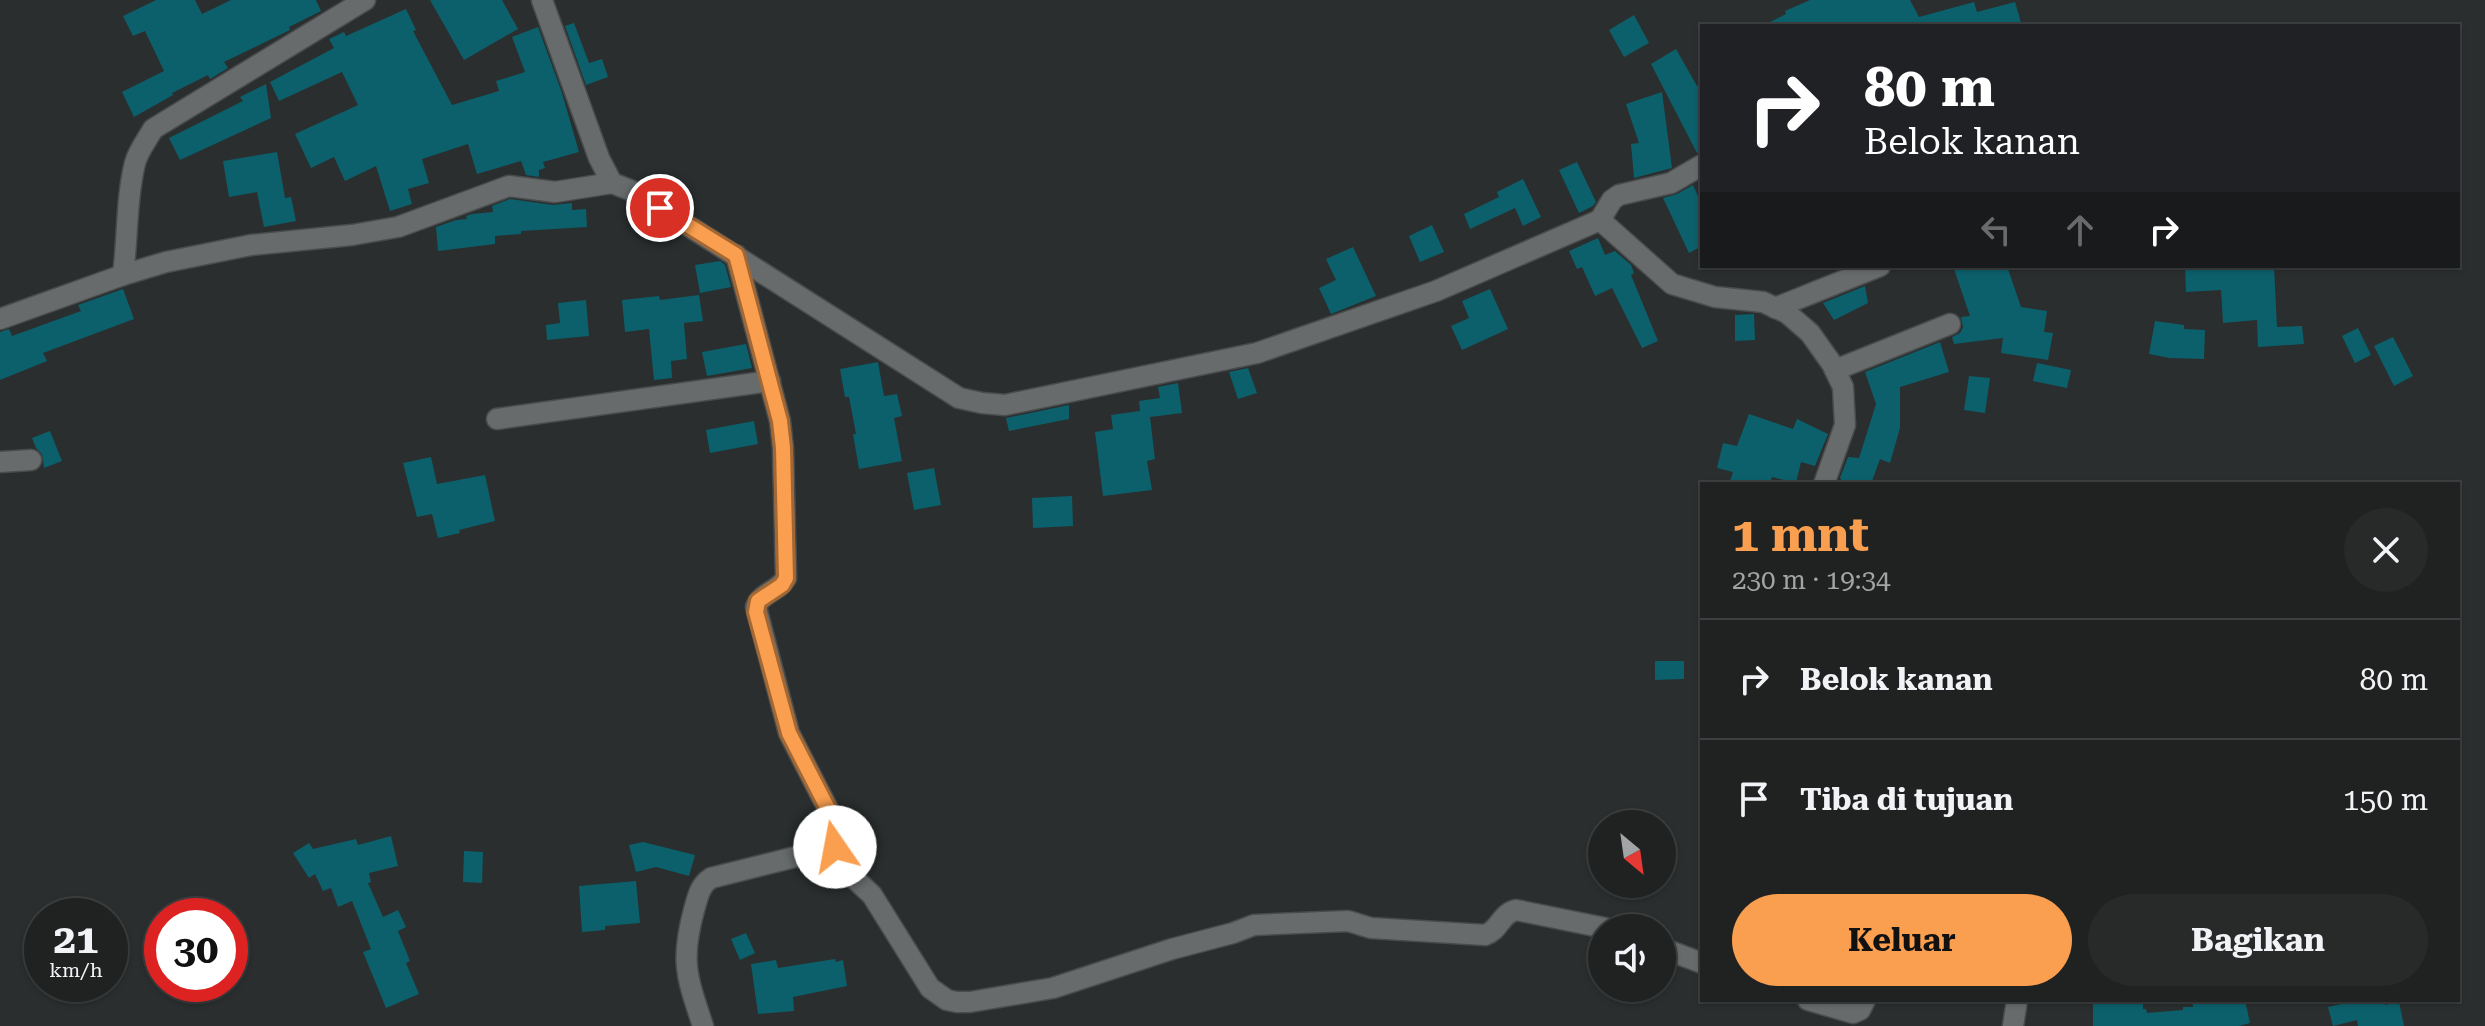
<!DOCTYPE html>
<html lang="id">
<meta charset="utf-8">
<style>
:root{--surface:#202222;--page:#282a2a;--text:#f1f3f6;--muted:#a2a4a5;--line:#3d3f40;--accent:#fa9f4f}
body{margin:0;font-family:"Roboto Serif",serif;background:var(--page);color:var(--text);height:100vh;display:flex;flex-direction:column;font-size:30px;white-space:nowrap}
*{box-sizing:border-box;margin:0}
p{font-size:26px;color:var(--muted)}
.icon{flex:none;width:44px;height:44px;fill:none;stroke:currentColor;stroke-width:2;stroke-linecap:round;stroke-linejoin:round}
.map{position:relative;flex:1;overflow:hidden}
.details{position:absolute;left:1700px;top:482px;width:760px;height:520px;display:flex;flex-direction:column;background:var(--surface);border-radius:0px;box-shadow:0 2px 6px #0004,0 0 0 2px var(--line)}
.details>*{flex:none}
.hud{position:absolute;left:1700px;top:24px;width:760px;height:244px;border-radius:0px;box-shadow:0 2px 6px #0004,0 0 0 2px var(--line);background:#202124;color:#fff;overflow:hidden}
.needle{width:52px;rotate:151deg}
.fabs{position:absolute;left:1588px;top:810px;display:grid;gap:16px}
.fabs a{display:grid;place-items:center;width:88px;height:88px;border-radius:50%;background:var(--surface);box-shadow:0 2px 6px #0004,0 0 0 2px var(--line);font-size:40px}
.speed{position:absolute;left:24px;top:898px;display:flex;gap:16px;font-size:40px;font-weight:700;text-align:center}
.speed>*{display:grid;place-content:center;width:104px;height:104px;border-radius:50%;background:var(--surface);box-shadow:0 2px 6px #0004,0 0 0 2px var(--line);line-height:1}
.speed small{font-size:20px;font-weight:400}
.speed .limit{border:12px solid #d22;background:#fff;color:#111}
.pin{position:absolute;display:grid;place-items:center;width:68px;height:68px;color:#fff;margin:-34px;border:4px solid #fff;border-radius:50%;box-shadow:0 2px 8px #0007}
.me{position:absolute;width:88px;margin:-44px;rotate:348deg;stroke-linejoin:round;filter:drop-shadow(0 0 6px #0008)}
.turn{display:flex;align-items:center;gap:28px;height:168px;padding:0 32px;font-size:36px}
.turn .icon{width:104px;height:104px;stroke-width:2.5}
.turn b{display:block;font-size:56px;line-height:68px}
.lanes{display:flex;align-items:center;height:76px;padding:0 32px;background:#0003;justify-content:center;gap:40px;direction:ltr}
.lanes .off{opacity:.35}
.round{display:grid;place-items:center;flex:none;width:84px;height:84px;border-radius:42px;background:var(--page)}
.head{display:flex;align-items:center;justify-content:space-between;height:136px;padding:0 32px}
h1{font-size:48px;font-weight:700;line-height:60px;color:var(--accent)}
.primary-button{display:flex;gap:16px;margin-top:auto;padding:16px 32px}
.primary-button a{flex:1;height:92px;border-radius:48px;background:var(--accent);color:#111;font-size:32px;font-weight:700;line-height:92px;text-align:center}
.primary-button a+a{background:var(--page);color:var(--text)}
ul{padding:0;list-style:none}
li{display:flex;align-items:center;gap:24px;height:120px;padding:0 32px;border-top:2px solid var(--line)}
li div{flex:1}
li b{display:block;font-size:30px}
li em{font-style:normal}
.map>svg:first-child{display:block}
.building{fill:#0c606b}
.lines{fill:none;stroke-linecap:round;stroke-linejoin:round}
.street-casing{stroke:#494c4c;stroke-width:23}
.street{stroke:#686b6c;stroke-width:20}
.route-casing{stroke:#a26733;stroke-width:20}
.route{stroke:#fa9f4f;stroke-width:14}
</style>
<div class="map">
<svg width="2485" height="1026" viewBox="0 0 2485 1026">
<rect width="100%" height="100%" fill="#2a2e2e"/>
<g class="building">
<polygon points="156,0 195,0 202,14 231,0 316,0 321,11 289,27 290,30 224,62 228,68 210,79 208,75 172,93 173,95 134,117 122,92 164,71 145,31 133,36 123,16"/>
<polygon points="430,0 502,0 518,29 464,60"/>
<polygon points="1810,0 1910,0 1919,17 1974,2 1977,12 2015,2 2022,26 1762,26 1786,14 1785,11"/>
<polygon points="406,9 416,30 413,31 452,105 499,91 496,81 525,72 512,37 538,27 562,93 579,152 543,162 545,168 539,170 539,177 526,175 521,161 477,174 468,144 422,159 429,183 408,189 412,204 390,211 376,166 345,181 334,157 311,168 295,134 358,105 342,72 279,101 270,82 334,48 329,39 344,32 346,36"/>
<polygon points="1634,15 1649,43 1624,57 1609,30"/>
<polygon points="574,23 589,63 602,59 608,77 586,85 565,26"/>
<polygon points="1676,49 1697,86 1702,83 1702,152 1697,153 1651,64"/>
<polygon points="266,84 271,118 180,160 169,138 243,101 240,97"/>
<polygon points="1662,92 1672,168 1634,178 1631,144 1639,143 1626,104"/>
<polygon points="277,152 285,198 291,197 296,221 264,227 257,192 229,197 223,161"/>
<polygon points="1577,162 1596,202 1593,206 1579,213 1559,170"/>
<polygon points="1523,179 1541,217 1523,226 1515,208 1470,229 1464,214 1499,197 1497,192"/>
<polygon points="1693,185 1702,205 1702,246 1689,253 1663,198 1677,194"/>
<polygon points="510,199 553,205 572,203 572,210 586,209 587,227 521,231 521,234 495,236 495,244 438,251 436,227 456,220 467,219 466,216 472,214 493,212 492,206"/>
<polygon points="1432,225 1444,252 1420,262 1409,236"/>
<polygon points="1598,238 1605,255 1615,251 1631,265 1634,273 1631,275 1658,341 1642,348 1612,288 1595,296 1582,267 1577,269 1569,251"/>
<polygon points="1353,247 1376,296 1331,314 1319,288 1336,280 1326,259"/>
<polygon points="720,261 725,265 731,287 700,293 695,265"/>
<polygon points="1953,266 2007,266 2021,307 2047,311 2044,332 2053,333 2048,360 2001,353 2003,338 1954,344 1952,337 1960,333 1963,327 1961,317 1970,316"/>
<polygon points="2185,266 2274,266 2277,327 2302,326 2304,344 2258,347 2257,320 2223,323 2221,290 2186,292"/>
<polygon points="1865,286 1868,303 1834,320 1823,303"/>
<polygon points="123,289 134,319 43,353 47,361 0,380 0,332 9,329 12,336 81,311 78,305"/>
<polygon points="1490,289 1508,329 1462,350 1451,326 1469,318 1462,301"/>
<polygon points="699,295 703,321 684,323 687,359 671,361 672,378 654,380 649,329 625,332 622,300 659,296 660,300"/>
<polygon points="586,300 589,336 547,340 546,325 560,323 558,303"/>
<polygon points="1754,314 1755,340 1735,341 1735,315"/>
<polygon points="2155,321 2184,325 2184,329 2205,330 2204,359 2169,358 2149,354"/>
<polygon points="2358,328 2371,355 2355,363 2342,336"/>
<polygon points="2393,337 2413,376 2394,386 2374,346"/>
<polygon points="1940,342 1949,372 1900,387 1900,428 1890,463 1880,459 1871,484 1844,484 1840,478 1848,457 1859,458 1876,404 1865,372"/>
<polygon points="746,344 752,368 707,376 702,352"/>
<polygon points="878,362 884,396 897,394 902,416 894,418 902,461 859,469 853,434 856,434 849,397 845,397 840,369"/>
<polygon points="2037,363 2071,370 2067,388 2033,381"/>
<polygon points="1248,368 1257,393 1238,399 1229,372"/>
<polygon points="1969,376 1990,378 1985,413 1964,410"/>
<polygon points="1178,383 1182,413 1150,417 1155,459 1147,461 1152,490 1103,496 1095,432 1113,429 1111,415 1140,411 1139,401 1160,398 1158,387"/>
<polygon points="1069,405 1069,419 1009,431 1006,418"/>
<polygon points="1749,414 1793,429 1797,419 1828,434 1815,466 1801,462 1796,483 1772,477 1770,484 1729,484 1733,472 1717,468 1723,443 1737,446"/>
<polygon points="754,421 758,444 710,453 706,430"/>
<polygon points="50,431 62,461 44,468 42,454 36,448 32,438"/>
<polygon points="431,457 437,484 485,475 495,521 459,530 460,533 438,538 432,514 417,517 403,463"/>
<polygon points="934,468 941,505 914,510 907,473"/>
<polygon points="1072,496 1073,526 1033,528 1032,498"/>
<polygon points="1655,661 1684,661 1684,679 1655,680"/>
<polygon points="391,836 398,866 369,873 371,882 368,883 383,917 398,910 406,927 398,931 410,961 406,963 419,994 386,1008 363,952 371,949 352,901 338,907 331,888 323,891 315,874 309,878 293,853 309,843 313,849 356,839 358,845"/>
<polygon points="643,842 695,855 689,876 656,867 636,872 629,845"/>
<polygon points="464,851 483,852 482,883 463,882"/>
<polygon points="636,881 640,923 605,926 605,930 582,932 579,886"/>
<polygon points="746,933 755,953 740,960 731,939"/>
<polygon points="835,959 836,962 843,960 847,986 793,997 794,1011 758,1014 751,964 776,960 778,968"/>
<polygon points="2093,1000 2143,1000 2143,1009 2146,1009 2147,1013 2183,1010 2183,1007 2193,1007 2192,1000 2245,1000 2250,1023 2239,1026 2093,1026"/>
<polygon points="2359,1000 2384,1000 2385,1005 2399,1002 2404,1026 2358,1026 2357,1020 2333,1026 2328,1007"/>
</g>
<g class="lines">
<defs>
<g id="street">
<polyline points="542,0 599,158 612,183 635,192 959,398 982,403 1005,405 1257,353 1436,291 1600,220 1672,284 1715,297 1763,302 1787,313 1810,333 1832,364 1843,387 1845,425 1824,484"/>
<polyline points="1600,220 1612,200 1619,195 1671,183 1702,165"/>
<path d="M736,255L780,421L783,448L786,578C779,591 760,593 756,607L789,733L827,807L833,824L835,847L843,861L856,880L872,895L930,988L947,1000L957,1002H970L1053,988L1172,949L1233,933L1254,925L1348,921L1371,928L1485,935C1500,930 1500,914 1516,910L1605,928"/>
<polyline points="123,275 166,262 251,245 352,235 398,227 509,186 555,192 612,183"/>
<polyline points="1775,308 1880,266"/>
<path d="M0,319L123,275C128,237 126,199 135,163C138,151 147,140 153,129L365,0"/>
<polyline points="1835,370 1950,324"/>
<polyline points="497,419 770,381"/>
<polyline points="0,462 31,460"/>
<polyline points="1662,948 1702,963"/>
<polyline points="1808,1000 1853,1013 1860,1010 1865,1000"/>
<path d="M703,1026C687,977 680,962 694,910C698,897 699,886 711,878L835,847"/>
<polyline points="2013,1026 2017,1000"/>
</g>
</defs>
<use href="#street" class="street-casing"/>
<use href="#street" class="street"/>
</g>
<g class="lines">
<defs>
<polyline id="route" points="660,208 736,255 780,421 783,448 786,578 782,585 758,601 756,612 789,733 827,807 833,824 835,847"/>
</defs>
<use href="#route" class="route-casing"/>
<use href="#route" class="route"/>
</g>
</svg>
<div class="fabs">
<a><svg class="needle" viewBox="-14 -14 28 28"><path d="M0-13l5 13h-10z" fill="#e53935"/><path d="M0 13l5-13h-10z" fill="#a2a4a5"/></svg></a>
<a><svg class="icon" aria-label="sound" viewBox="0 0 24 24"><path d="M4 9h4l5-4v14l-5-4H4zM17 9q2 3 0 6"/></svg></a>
</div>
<div class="speed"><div>21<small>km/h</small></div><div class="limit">30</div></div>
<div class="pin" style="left:660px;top:208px;background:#d93025"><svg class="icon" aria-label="arrive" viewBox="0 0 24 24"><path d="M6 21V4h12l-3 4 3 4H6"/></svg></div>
<svg class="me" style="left:835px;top:847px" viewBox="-20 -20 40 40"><circle r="19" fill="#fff"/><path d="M0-13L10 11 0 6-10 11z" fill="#fa9f4f"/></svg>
<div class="hud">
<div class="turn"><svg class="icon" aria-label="right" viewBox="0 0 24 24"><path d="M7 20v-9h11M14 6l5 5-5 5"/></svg><div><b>80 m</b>Belok kanan</div></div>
<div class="lanes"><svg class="icon off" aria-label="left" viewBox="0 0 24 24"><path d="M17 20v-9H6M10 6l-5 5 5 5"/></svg><svg class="icon off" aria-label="ahead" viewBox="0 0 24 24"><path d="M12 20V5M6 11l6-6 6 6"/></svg><svg class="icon" aria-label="right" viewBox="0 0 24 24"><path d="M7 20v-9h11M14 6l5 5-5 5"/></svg></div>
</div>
<section class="details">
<div class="head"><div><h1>1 mnt</h1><p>230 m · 19:34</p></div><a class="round"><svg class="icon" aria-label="close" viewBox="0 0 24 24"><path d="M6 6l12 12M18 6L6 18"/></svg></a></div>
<ul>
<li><svg class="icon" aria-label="right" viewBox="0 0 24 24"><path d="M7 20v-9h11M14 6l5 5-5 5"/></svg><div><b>Belok kanan</b></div><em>80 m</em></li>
<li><svg class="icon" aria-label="arrive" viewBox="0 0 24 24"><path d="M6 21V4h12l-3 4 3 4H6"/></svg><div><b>Tiba di tujuan</b></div><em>150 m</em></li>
</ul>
<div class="primary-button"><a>Keluar</a><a>Bagikan</a></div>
</section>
</div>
